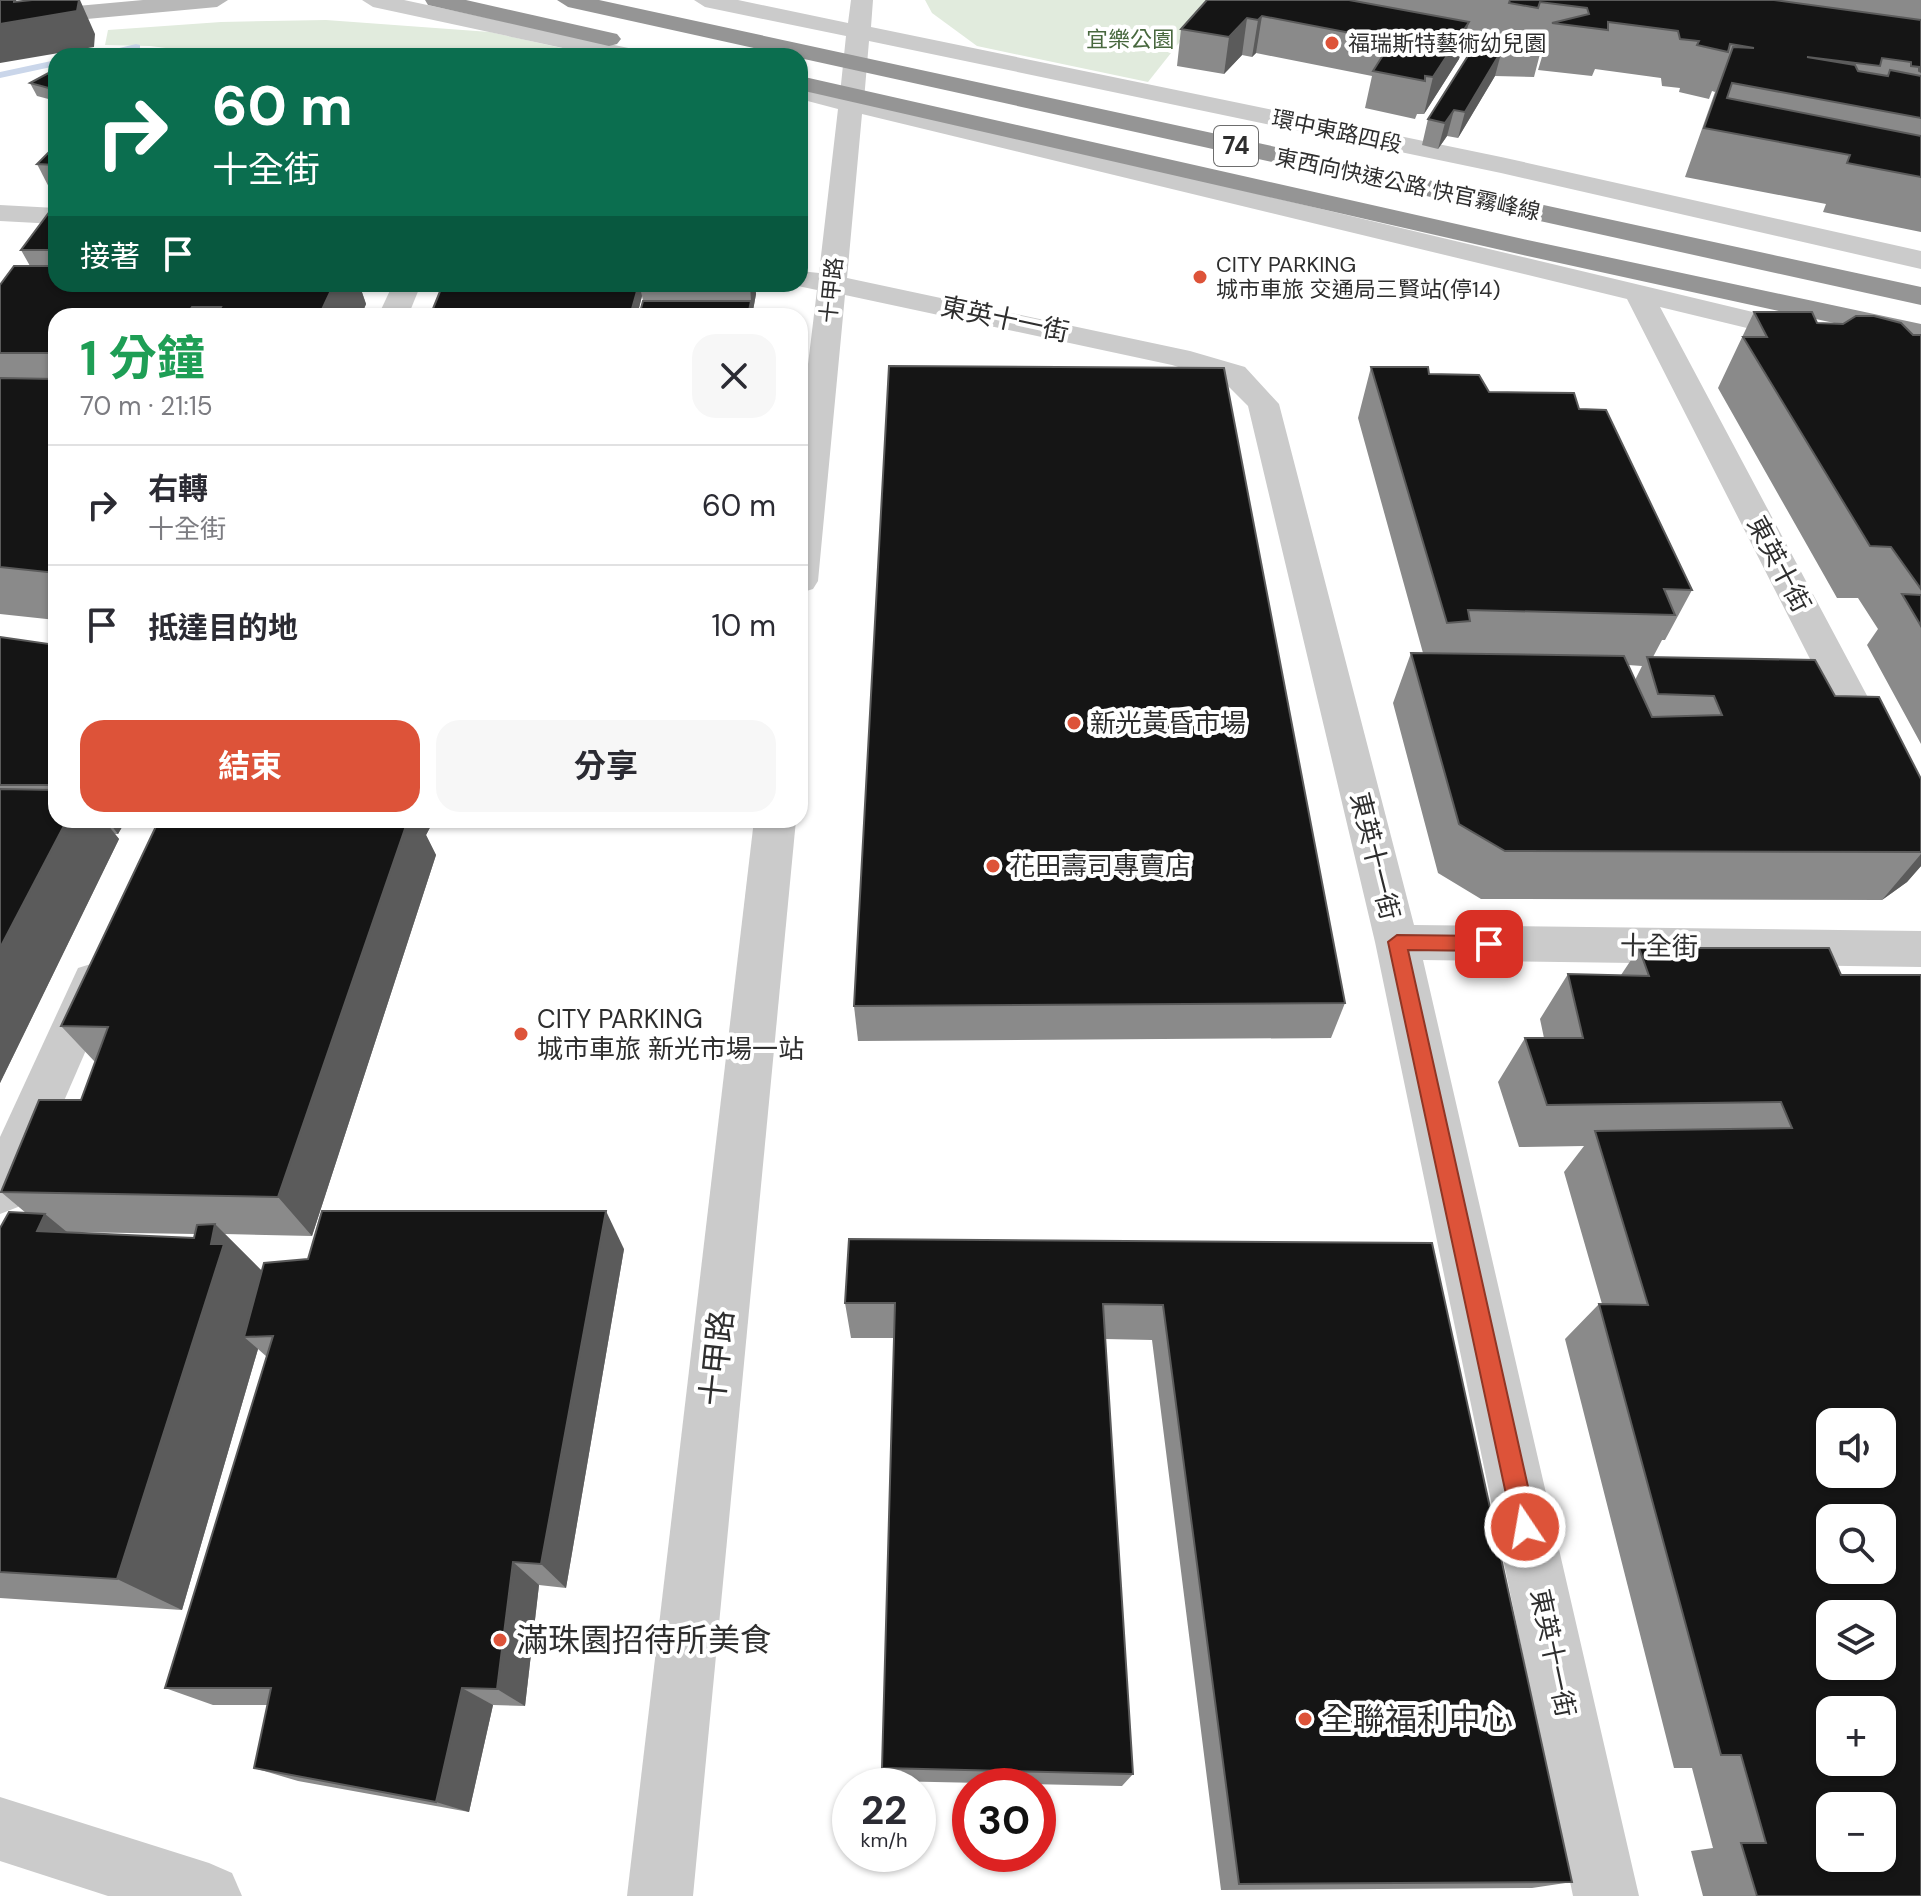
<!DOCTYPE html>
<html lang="zh-TW">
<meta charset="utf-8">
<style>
:root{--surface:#fff;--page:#f7f7f7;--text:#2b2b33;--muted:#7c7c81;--line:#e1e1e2;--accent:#dd5339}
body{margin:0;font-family:"DM Sans","Noto Sans TC",sans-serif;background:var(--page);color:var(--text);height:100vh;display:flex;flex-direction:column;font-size:30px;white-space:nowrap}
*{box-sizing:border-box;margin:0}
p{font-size:26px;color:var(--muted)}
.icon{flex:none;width:44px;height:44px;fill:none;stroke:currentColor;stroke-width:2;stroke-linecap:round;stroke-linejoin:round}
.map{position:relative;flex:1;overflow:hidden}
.side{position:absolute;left:48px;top:308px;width:760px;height:520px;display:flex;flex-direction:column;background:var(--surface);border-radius:24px;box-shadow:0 2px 6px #0004}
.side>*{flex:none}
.top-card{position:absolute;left:48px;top:48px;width:760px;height:244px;border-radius:24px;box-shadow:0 2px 6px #0004;background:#0b6e4f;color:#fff;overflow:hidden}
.buttons{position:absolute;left:1816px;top:1408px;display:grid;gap:16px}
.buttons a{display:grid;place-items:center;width:80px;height:80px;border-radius:16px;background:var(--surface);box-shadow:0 2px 6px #0004;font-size:40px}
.speed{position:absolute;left:832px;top:1768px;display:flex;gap:16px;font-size:40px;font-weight:700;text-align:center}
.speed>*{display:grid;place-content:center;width:104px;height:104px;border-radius:50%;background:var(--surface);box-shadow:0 2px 6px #0004;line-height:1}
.speed small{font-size:20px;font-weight:400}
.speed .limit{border:12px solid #d22;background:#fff;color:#111}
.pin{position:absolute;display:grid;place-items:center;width:68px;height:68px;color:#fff;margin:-34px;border-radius:16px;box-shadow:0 4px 12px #0006}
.me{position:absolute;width:88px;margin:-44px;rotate:348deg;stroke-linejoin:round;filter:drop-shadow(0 0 6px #0008)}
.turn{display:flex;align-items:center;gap:28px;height:168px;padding:0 32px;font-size:36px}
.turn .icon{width:104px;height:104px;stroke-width:2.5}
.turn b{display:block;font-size:56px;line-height:68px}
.then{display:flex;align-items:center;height:76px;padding:0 32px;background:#0003;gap:16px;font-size:30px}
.round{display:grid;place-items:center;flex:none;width:84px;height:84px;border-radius:24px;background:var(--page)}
.head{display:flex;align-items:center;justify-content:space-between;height:136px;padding:0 32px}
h1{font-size:48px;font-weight:700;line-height:60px;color:#1e9e55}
.primary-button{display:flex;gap:16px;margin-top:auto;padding:16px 32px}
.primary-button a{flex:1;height:92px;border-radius:24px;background:var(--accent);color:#fff;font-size:32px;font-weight:700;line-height:92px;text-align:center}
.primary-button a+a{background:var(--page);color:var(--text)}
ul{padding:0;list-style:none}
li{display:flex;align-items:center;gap:24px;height:120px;padding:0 32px;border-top:2px solid var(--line)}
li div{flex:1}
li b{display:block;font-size:30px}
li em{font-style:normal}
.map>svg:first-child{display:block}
.green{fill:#e1ebdd}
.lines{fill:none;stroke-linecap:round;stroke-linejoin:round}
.stream{fill:#cad6ea;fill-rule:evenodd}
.street{fill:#cbcbcb;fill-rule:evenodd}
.secondary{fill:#b8b8b8;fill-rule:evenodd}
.highway{fill:#959595;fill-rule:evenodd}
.wall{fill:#8a8a8a;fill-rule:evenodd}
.shaded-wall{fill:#5b5b5b}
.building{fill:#151515;stroke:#5b5b5b;stroke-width:2;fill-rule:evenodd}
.route{fill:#dd5339;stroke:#903625;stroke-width:2}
.poi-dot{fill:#dd5339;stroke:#fff;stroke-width:3}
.labels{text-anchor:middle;stroke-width:8;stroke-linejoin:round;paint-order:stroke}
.far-park-label{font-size:22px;fill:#48683e;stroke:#fff}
.far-poi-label{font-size:22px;fill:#2e2e2e;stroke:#fff;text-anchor:start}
.far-street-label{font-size:22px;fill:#2e2e2e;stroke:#fff}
.shield{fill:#fff;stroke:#6d6d6d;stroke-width:2}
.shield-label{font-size:24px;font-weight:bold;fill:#2e2e2e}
.street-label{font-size:26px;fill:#2e2e2e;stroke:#fff}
.poi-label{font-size:26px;fill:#2e2e2e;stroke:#fff;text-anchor:start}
.near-street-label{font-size:32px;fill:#2e2e2e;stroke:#fff}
.near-poi-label{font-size:32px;fill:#2e2e2e;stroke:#fff;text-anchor:start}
</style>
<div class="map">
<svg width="1921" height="1896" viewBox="0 0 1921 1896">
<rect width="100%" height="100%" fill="#fff"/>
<g class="green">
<polygon points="925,0 1213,0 1148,82 977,46 932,13"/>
<polygon points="326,20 490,32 597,56 230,56 150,46 105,45 108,30 221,22"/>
</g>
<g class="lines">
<g class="stream">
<polygon points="136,44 140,45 140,49 107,56 86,56"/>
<polygon points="56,60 56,66 0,78 0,72"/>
</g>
<g class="street">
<polygon points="362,0 404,0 633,49 641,51 645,56 600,56 373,7"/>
<polygon points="694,0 738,0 848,23 851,0 873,0 871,27 1501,157 1921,251 1921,269 1501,173 869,41 864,100 1921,352 1921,370 1660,307 1921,797 1921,852 1906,847 1900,836 1627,299 862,114 847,278 1190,351 1245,367 1279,404 1414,925 1921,931 1921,967 1423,960 1639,1896 1573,1896 1375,942 1248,406 1223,381 1172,365 845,295 818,581 813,589 800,593 800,430 817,290 788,284 800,284 800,271 819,273 838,109 800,99 800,85 840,94 846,36 705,7"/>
<polygon points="0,205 56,208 56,224 0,221"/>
<polygon points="393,284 421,284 408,316 378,316"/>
<polygon points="754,820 796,820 693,1896 627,1896"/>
<polygon points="94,963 110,968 116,981 18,1207 0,1214 0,1137 78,968"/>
<polygon points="0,1797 209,1863 232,1873 242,1896 108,1896 0,1861"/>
</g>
<polygon class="secondary" points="143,0 228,0 217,7 0,27 0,13"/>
<g class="highway">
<polygon points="425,0 466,0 617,34 621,39 617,44 609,46 428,5"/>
<polygon points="557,0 599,0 1921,287 1921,305 568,7"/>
<polygon points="800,76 1523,239 1921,324 1921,342 1523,255 800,90"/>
</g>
</g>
<g class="wall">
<polygon points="1207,0 1921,0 1921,232 1823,212 1826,204 1685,177 1715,92 1712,91 1709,99 1679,92 1680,88 1662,86 1661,78 1595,69 1592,76 1538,70 1544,50 1541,50 1534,77 1495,76 1458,138 1447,136 1438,149 1422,145 1428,119 1499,41 1470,37 1471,34 1466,33 1459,59 1424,114 1417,114 1415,119 1365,108 1372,76 1256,53 1252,57 1242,55 1224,74 1177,66 1181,29"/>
<polygon points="56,69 56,101 37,96 30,83"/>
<polygon points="56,147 56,201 37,164"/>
<polygon points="56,207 56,284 374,284 370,292 362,292 366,304 361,316 56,316 56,620 0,614 0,285 30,266 21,250"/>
<polygon points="641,284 755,284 756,294 752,316 639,316 643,301 642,296 637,316 430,316 640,287"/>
<polygon points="1754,312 1817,323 1921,335 1921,744 1867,645 1878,629 1858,598 1837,598 1718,388"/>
<path d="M1371,367L1429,374L1489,392L1579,409L1692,590L1665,640H1662L1653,657L1835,696L1921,779V866L1907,882L1882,900L1481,899L1438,873L1393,703L1411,653H1423L1358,418ZM1628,665L1642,666L1635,680Z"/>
<polygon points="0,637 56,645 56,820 126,820 118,834 115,834 119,839 0,1083"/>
<path d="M159,820H434L426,835L436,855L312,1236L225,1234L262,1271L624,1249L566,1588L539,1585L525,1706L493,1705L469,1812L298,1781L254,1768L268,1705H213L165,1688L267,1357L258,1349L182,1610L0,1598V1228L26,1213L1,1192L81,1100L95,1062L61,1026ZM67,1232L195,1234L194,1238Z"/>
<polygon points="1639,948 1829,948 1921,1896 1703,1896 1691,1851 1713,1848 1692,1768 1674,1768 1565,1339 1599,1304 1602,1304 1564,1172 1584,1146 1519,1147 1498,1082 1525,1038 1544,1038 1540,1019 1568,974 1621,975"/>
<polygon points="1345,1003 1331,1038 858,1041 854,1006"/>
<polygon points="1432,1243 1572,1882 1532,1888 1221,1890 1152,1340 1105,1339 1133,1774 1122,1786 887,1781 882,1768 894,1338 851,1338 845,1303"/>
</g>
<g class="shaded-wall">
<polygon points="14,0 16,0 25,19 80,0 95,34 94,47 0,63 0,24"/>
<polygon points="1262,16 1256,53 1252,57 1258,20"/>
<polygon points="1247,18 1242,55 1224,74 1229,37"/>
<polygon points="1469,22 1459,59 1424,114 1433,77"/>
<polygon points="1502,50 1495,76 1458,138 1465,112"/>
<polygon points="1454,110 1447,136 1438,149 1445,123"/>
<polygon points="334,284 359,284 366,304 361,316 319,316"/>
<polygon points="367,284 374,284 370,292"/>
<polygon points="639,284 642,296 637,316 630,316"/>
<polygon points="750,284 755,284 756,294 752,316 748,316 751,301"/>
<polygon points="192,307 196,316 186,316"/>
<polygon points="67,820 104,820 119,839 0,1083 0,948"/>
<polygon points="107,820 126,820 118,834"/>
<polygon points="408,820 434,820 426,835 436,855 312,1236 278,1197"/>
<polygon points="1921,854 1921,866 1907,882 1882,900"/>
<polygon points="606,1211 624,1249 566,1588 541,1564"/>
<polygon points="45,1214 106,1264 37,1231"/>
<polygon points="215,1224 265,1274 244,1337 258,1349 182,1610 117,1579 211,1244"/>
<polygon points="513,1562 539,1585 525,1706 497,1689"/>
<polygon points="462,1688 493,1705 469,1812 436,1802"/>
</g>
<g class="building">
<polygon points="0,0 14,0 14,2 32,0 79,0 77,11 0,24"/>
<polygon points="1207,0 1349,0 1469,22 1433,77 1425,76 1425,81 1373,71 1392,41 1262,16 1258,20 1247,18 1229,37 1181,29"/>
<polygon points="1510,0 1774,0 1921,20 1921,72 1919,71 1919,67 1911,66 1911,62 1882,58 1880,66 1807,57 1855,65 1858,71 1888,76 1890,70 1921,76 1921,118 1732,83 1727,98 1921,136 1921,177 1847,163 1850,155 1704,128 1733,47 1754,48 1730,44 1728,52 1697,45 1699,41 1680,39 1678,31 1608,22 1608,30 1552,23 1589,14 1587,8 1540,2 1538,8 1509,3"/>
<polygon points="1478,40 1540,46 1541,52 1502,50 1465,112 1454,110 1445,123 1428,119"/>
<polygon points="87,53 116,53 124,56 81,56"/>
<polygon points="56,69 56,90 30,83"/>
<polygon points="54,147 56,147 56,165 37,164"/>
<polygon points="53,207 56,207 56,250 21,250"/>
<polygon points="14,266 56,266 56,284 334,284 319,316 216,316 221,307 192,307 186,316 56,316 56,353 0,353 0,285"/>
<polygon points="443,284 639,284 630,316 430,316"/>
<polygon points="641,284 750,284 749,287 640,287"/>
<polygon points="643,301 751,301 748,316 639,316"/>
<polygon points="1754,312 1812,312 1817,323 1843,324 1856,316 1874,316 1901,323 1913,335 1921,335 1921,589 1891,547 1870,546 1743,337 1767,337"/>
<polygon points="889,366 1224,368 1345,1003 854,1006"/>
<polygon points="1371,367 1428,367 1429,374 1479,375 1489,392 1574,393 1579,409 1606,410 1692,590 1664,589 1675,615 1468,610 1470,621 1447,623"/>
<polygon points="0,378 56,379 56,573 0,567"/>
<polygon points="1902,594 1921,595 1921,626"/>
<polygon points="0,637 56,645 56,785 0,785"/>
<polygon points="1411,653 1624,656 1652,717 1722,715 1714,696 1658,694 1647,657 1815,660 1835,696 1879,697 1921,779 1921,852 1505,851 1459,824"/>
<polygon points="0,789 56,790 56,820 67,820 0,948"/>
<polygon points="159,820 408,820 278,1197 1,1192 39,1100 81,1100 108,1027 61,1026"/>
<path d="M1639,948H1829L1841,975H1921V1896H1757L1741,1843H1766L1741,1755H1721L1599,1304L1648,1305L1595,1131L1792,1128L1781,1102L1547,1105L1525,1038H1583L1568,974L1649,976ZM1830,1422H1882V1474H1830ZM1830,1518H1882V1570H1830ZM1830,1614H1882V1666H1830ZM1830,1710H1882V1762H1830ZM1830,1806H1882V1858H1830Z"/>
<polygon points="322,1211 606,1211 541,1564 513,1562 497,1689 462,1688 436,1802 254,1768 271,1688 165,1688 273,1336 244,1337 264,1263 308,1259"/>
<polygon points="9,1212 45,1214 37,1231 194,1238 197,1225 215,1224 211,1244 224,1244 117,1579 0,1572 0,1228"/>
<polygon points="849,1239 1432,1243 1572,1882 1239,1884 1163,1305 1103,1304 1133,1774 882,1768 895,1303 845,1303"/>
</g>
<polygon class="route" points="1397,935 1489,936 1498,944 1489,951 1408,950 1537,1527 1534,1535 1525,1539 1517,1535 1513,1527 1388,942"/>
<g class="poi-dot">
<circle cx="1332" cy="43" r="8"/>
<circle cx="1200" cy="277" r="8"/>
<circle cx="1074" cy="723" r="8"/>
<circle cx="993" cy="866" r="8"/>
<circle cx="521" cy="1034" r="8"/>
<circle cx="500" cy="1640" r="8"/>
<circle cx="1305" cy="1719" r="8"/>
</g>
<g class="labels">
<g class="far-park-label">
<text x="1130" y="47">宜樂公園</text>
</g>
<g class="far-poi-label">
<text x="1348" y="51">福瑞斯特藝術幼兒園</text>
<text x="1216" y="272">CITY PARKING<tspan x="1216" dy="25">城市車旅 交通局三賢站(停14)</tspan></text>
</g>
<g class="far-street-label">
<text transform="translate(1337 131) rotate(12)" y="8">環中東路四段</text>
<text transform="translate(1408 184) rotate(12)" y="8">東西向快速公路 快官霧峰線</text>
<text transform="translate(831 290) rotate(-84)" y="8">十甲路</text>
</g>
<rect class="shield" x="1214" y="126" width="44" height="40" rx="6"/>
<g class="shield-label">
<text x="1236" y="154">74</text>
</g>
<g class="street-label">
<text transform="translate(1005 319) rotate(12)" y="9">東英十一街</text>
<text transform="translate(1779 564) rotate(62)" y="9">東英十街</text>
<text transform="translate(1375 856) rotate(76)" y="9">東英十一街</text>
<text transform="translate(1659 946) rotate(1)" y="9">十全街</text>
<text transform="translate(1553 1653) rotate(78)" y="9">東英十一街</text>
</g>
<g class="poi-label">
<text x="1090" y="732">新光黃昏市場</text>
<text x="1009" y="875">花田壽司專賣店</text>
<text x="537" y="1028">CITY PARKING<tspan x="537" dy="30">城市車旅 新光市場一站</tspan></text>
</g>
<g class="near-street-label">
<text transform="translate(717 1358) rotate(-84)" y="11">十甲路</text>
</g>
<g class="near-poi-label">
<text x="516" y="1651">滿珠園招待所美食</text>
<text x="1321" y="1730">全聯福利中心</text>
</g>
</g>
</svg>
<div class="buttons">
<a><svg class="icon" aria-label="sound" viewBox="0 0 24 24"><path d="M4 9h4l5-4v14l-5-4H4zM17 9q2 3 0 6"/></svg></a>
<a><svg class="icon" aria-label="search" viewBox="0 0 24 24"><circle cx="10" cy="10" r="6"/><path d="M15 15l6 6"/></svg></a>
<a><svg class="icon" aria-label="layers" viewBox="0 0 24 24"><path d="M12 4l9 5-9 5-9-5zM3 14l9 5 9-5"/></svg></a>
<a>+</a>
<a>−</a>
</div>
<div class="speed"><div>22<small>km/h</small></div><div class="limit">30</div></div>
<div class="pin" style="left:1489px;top:944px;background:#d93025"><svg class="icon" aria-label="arrive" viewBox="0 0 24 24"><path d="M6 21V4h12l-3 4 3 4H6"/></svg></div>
<svg class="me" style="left:1525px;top:1527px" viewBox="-20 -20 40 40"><circle r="17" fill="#dd5339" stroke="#fff" stroke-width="3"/><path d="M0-11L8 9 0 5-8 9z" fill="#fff"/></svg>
<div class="top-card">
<div class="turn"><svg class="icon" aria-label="right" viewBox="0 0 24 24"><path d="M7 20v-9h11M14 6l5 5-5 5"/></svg><div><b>60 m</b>十全街</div></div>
<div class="then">接著<svg class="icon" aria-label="arrive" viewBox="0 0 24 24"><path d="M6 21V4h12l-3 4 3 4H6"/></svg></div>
</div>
<section class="side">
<div class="head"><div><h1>1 分鐘</h1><p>70 m · 21:15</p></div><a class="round"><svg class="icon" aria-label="close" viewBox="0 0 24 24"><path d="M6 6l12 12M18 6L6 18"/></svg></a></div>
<ul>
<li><svg class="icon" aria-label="right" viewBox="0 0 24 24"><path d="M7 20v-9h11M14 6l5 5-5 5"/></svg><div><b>右轉</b><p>十全街</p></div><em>60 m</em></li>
<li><svg class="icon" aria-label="arrive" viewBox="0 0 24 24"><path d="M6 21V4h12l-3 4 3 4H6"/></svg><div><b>抵達目的地</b></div><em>10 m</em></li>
</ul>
<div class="primary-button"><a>結束</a><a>分享</a></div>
</section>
</div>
